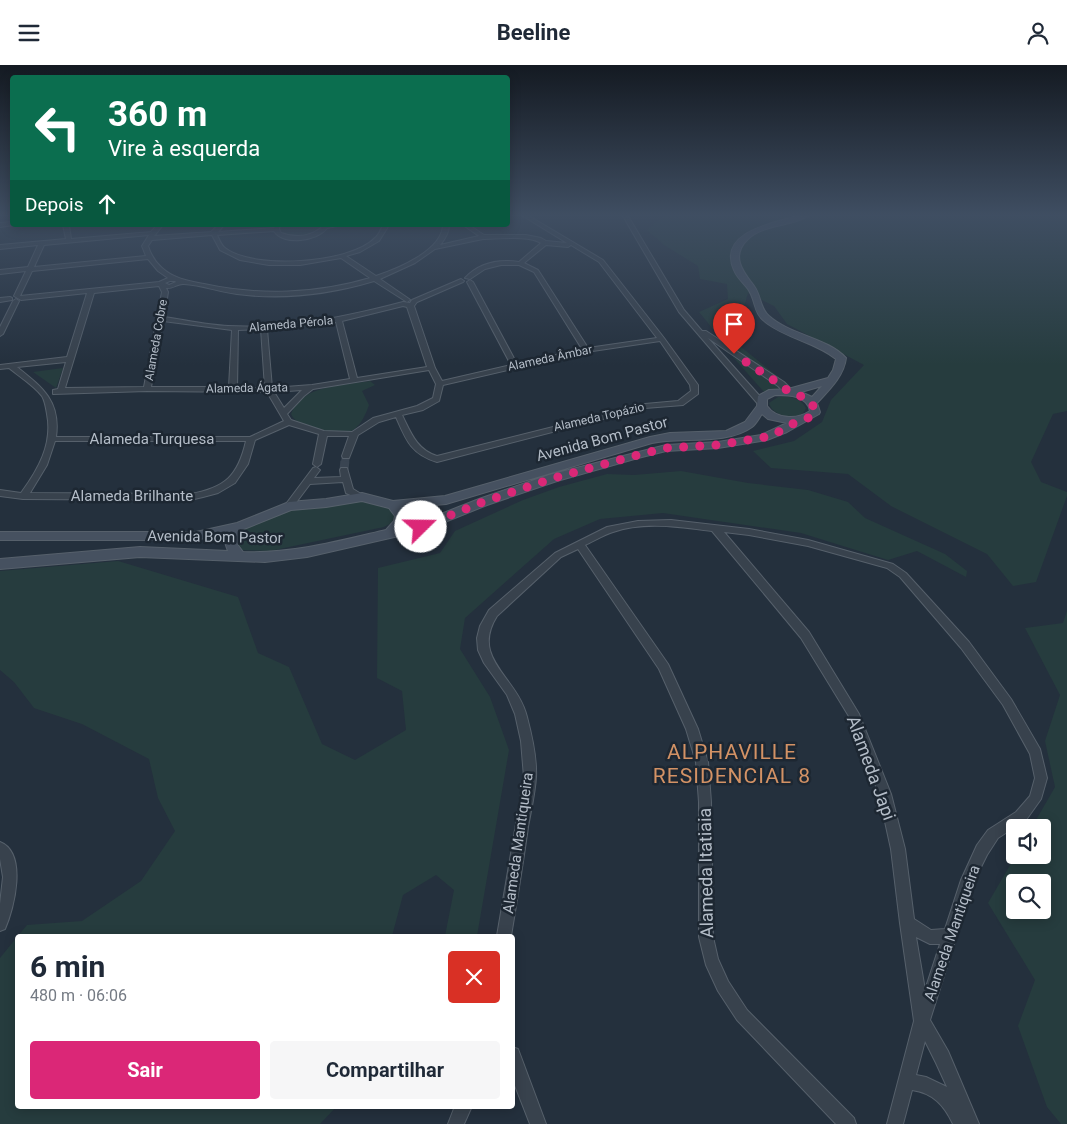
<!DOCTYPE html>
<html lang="pt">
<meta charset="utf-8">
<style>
:root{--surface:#fff;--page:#f6f6f7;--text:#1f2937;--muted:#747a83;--accent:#db2777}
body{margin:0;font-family:Roboto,sans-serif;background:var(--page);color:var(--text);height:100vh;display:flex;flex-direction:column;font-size:19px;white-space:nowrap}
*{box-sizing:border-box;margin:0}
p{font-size:16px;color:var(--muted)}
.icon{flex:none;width:28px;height:28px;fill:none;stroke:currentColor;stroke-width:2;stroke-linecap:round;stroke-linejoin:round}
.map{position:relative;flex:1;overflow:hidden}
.drawer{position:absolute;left:15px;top:869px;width:500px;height:175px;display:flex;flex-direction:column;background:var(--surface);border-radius:5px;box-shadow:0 2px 12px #0003}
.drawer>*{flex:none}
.hud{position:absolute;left:10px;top:10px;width:500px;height:152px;border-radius:5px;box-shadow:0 2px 12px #0003;background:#0b6e4f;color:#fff;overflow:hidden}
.buttons{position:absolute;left:1006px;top:754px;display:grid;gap:10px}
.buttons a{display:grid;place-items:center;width:45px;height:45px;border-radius:5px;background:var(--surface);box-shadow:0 2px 12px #0003;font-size:25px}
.pin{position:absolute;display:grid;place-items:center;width:42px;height:42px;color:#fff;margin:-51px -21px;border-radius:50% 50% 50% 0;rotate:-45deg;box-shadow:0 0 5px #0007}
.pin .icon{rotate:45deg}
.me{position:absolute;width:55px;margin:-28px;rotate:68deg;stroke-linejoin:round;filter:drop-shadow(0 0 4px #0008)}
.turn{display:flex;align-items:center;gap:18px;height:105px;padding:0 15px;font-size:22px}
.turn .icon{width:65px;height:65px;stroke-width:2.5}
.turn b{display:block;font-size:35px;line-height:42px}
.then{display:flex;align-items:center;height:48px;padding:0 15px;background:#0003;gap:10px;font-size:19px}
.round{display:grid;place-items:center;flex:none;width:52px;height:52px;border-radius:5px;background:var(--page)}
.summary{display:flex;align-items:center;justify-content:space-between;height:85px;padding:0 15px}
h1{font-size:30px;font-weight:700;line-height:38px}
.action{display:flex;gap:10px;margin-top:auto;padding:10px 15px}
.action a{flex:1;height:58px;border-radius:5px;background:var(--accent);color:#fff;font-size:20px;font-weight:700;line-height:58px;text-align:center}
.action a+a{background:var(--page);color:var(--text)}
header{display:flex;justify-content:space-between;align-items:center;height:65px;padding:0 15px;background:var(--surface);font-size:22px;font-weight:700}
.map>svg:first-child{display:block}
.green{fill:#263c3e;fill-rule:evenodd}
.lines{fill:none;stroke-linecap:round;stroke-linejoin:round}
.street-tunnel-far1{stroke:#3a4552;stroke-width:8;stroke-dasharray:8 4;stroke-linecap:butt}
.street-tunnel{stroke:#3a4552;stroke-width:9;stroke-dasharray:9 4.5;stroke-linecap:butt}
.street-casing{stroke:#56606b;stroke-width:2}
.secondary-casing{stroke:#56606b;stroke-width:2}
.street{fill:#38424d;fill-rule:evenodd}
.secondary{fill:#465160;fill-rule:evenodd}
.route{stroke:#db2777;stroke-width:9;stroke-dasharray:0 16.2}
.labels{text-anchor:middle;stroke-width:5;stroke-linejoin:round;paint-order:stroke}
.far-street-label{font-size:12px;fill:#b4bdc8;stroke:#1d2732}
.street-label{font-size:15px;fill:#b4bdc8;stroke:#1d2732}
.near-street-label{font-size:18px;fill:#b4bdc8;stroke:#1d2732}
.near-quarter-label{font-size:21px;letter-spacing:1px;fill:#d39265;stroke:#1d2732}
</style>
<header><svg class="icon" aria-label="menu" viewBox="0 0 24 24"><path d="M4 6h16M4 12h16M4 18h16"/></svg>Beeline<svg class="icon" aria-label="person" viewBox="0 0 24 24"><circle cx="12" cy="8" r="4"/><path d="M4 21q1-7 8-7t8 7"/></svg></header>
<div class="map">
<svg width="1067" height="1059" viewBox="0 0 1067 1059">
<rect width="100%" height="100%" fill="#24303d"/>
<g class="green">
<polygon points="663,151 1067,151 1067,346 1053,349 1031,397 1041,417 1067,427 1067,431 1036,517 1013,521 987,489 891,441 848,409 771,403 753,386 794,376 822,357 831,335 864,300 787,259 774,241 748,228 743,245 716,256 735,277 783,316 753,297 721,274 699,247 728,234 727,219 700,214 698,201 664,180 647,165"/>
<path d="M280,160H324L325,162C310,173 297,172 279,169L278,161Z"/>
<polygon points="732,291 780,321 779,323 764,327"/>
<polygon points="63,303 56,323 33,307"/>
<path d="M370,316L375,320L362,326L369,340C358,372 343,374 314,362C304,359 295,358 291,349C302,319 343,321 370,316Z"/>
<path d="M778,332C789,331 800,332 806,343C801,358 772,352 769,338Z"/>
<polygon points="681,406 748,418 808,425 848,437 865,453 945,489 967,506 966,512 917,486 888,495 801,468 663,448 600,454 554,474 465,553 460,584 490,632 509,685 477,871 445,871 454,825 436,810 403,830 392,871 18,871 27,860 82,856 141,816 175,766 158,733 149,694 82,659 34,643 14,617 0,605 0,506 118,496 238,532 258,588 289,602 322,679 355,695 406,665 402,626 377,613 378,503 440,488 455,466 523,435 559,422 607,409 634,410"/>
<path d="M360,436L393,445C397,456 389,461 379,463L270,486L240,485L238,476L241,463L285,446Z"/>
<path d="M1067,546V1059H1061L1047,1042L1018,961L1035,915L988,838L1016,790H1042V762H1032L1055,722L1045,676L1060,630L1025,563L1063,558ZM1015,818H1042V845H1015Z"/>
<polygon points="17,872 18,1041 337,1041 320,1059 0,1059 0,893"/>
</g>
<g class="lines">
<polyline class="street-tunnel-far1" points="345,397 346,391"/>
<polyline class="street-tunnel" points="344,405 345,395"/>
<defs>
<g id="street">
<path d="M523,151H529L603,195L664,273L698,320V329L683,340L645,343L437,397C411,389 406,375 396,352L379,357L358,370L349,393H343L342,391L349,371H327L321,399L317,402L313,399L319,369L289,360L255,375L248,399L235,418L218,428L203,432L190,435L23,434L0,431V425L21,428C38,405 53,379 47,349C46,343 45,336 42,331C33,320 20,312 9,303L0,304V300L67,292L87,228L21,235L14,231L26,206L0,209V205L28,202L38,180L0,184V180L66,174L63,160H69L71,174L151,167L157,160H163L154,171L211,167L218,160H224L218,167L274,163L276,160H280L279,164L281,168C295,173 309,172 321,163L322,160H343L327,163C318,176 283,181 274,166L217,170C219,174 221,180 225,183C253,205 350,199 375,173C379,170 381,164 383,160H389L379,176L360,187L346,191L376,211C397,204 442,186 443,160H449C449,168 445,174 440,180L479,171L463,160H469L484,170H526L541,173L546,176L567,178ZM149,170L142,181L146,191L34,202L44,180ZM212,170L220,185L240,195L269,200H300L341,193L370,213C317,229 259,231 204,219C189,216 174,214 162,203C155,197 151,190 148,181L152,175ZM483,174C498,174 529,170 541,178L519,197C499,194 479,198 465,213L470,214L485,204L501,200H519L534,207L582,284L517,299L473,217L470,215L467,217L511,300L442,316L435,303L414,241L417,237L463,217L464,216L461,214L412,235L410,238L403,237C346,252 288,264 228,261C207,260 185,255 164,252L168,227L166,223C173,224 178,218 184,219C202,220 220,227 237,229C282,235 331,229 374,216L407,237L410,235L409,234L380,214L415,198L435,184ZM546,180L568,182L571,180L599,197L657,273L588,283L538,205L524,198ZM148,194L158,206L168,213L159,217L20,231L32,206ZM170,216H175L176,217L169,220L165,218ZM159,221L162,227L144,322L65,323L94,228ZM403,241L407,242L427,302L357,313L342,256ZM163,256L232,265L229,322H151ZM336,257L350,314L312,320L272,323L267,264ZM261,264L265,323H237L238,265ZM660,276L690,320L691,326L678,336L645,339L437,391C417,385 411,368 402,350L423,345L439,336L443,320L586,287ZM66,297L58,324L53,325V329L147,326L267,327L284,356L250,372H56C61,336 42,322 17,302ZM429,305L436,319L433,333L417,341L373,353L352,367L324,366L291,355L287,349L304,331L313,324ZM302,325L284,343L274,327ZM55,376H246C238,411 225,423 190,429L30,428L47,400Z"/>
<polygon points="623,151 628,151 684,245 702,266 706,266 784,317 792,325 792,329 786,329 778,321 708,273 765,337 764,339 758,339 679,247"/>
<polygon points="12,157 14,160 0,162 0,158"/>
<polygon points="10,232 12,233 12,235 0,237 0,233"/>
<polygon points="16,234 19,236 3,269 0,271 0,262 13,236"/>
<polygon points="316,402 320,405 314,413 341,412 340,405 341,403 347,403 353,424 366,432 362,435 346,428 343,417 310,419 292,443 286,443 285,441 286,439 313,403"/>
<path d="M671,455L749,464L808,475L893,499L906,508L969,577L1011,634L1040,684L1047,713L1041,734L1026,755L998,773L987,790L974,816L930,955L948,986L979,1059H953C944,1040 933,1028 912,1025L903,1059H887L914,956L900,858L891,784L879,729L850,653L801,573L712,466C680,462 644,456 613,467C603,470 594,476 585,480L668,599L698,664L708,697L711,737L713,872L718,894L728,916L747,945L854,1053L856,1059H836L737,955L718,926L706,900L699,872V737L696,697L686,664L659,604L578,484L561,492L497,551C470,594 517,611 527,652C532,671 537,693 536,712C535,729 531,745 528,762C523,798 517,835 511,871H497L524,712L521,676L515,649L507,630L484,598L478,585L477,573L480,561L489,545L555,488L607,462L638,456ZM724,467L749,470L808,481L887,503L900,512L961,583L1003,640L1030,689L1035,713L1030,731L1016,747L988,765L977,780L961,815L945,864L931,865L914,854L905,784L891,729L859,649L809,567ZM916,872L930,879H940L925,925ZM925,976L936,998L947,1022L926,1012L916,1010Z"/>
<path d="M0,777C28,788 14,844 5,864L0,866V839L3,812L0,794Z"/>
<polygon points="512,982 518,984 546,1059 530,1059 512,1013"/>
<polygon points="455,1041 472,1041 464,1059 448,1059"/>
</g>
<path id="secondary" d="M797,151H808C790,162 764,159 748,174C730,191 743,207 754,221C761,230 760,244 769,251C790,270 828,273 846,293C844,311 829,325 817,338L820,347L819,349L787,367L767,375L718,383L666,386L638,393L557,416L487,440L425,465L307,492L265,497L140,492L0,504V494L140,482L228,486L224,475L227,468L196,475H0V467H196L237,458L289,437L326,434L362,428L393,436L445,431L650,372L670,368L726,366L745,357L757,341L758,331L769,325L788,324L828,313L833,305L836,294C816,278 789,274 768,259C752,248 757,237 748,224C743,217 737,213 734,205C717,167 774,158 797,151ZM822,321L812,332L801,327ZM775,330C788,330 807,330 810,346C797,355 776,354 767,341V334ZM762,349L768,354L787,358L761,370L718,377L666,380L549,410L479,434L418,458L403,462L407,451L402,443L446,439L652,378C682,372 728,380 752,362C756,359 759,353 762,349ZM362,436L389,443L395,451L394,456L386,465C339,476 292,489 243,487L237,479L238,472L244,464L291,445L326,442Z"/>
</defs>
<use href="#street" class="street-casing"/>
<use href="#secondary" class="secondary-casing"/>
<use href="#street" class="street"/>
<use href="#secondary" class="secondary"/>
</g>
<linearGradient id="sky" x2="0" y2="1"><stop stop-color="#141a22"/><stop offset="0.5" stop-color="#3f4e62"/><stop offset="1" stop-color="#3f4e62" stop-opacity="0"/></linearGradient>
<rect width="1067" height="300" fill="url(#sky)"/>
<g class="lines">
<polyline class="route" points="421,462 483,437 554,413 634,391 666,383 718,380 771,371 798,356 811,352 815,347 812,338 806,333 789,327 781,320 734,289"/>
</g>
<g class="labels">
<g class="far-street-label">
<text transform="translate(291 259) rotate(-5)" y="4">Alameda Pérola</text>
<text transform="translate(156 275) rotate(-80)" y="4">Alameda Cobre</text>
<text transform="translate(550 293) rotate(-12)" y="4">Alameda Âmbar</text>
<text transform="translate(247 323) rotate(-1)" y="4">Alameda Ágata</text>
<text transform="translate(599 352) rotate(-13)" y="4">Alameda Topázio</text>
</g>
<g class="street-label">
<text x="152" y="379">Alameda Turquesa</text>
<text transform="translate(602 374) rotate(-15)" y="5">Avenida Bom Pastor</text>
<text x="132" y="436">Alameda Brilhante</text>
<text transform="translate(215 472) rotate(1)" y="5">Avenida Bom Pastor</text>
<text transform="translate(518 778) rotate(-82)" y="5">Alameda Mantiqueira</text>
<text transform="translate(952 868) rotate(-71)" y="5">Alameda Mantiqueira</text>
</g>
<g class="near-street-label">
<text transform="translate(871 703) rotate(70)" y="6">Alameda Japi</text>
<text transform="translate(706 808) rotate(-91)" y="6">Alameda Itatiaia</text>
</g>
<g class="near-quarter-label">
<text x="732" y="694">ALPHAVILLE<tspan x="732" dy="24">RESIDENCIAL 8</tspan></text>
</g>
</g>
</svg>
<div class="buttons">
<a><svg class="icon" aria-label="sound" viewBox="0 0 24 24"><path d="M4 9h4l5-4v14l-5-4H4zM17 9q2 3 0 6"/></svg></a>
<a><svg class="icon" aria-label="search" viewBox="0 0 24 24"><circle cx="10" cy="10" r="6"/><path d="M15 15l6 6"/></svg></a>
</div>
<div class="pin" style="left:734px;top:289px;background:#d93025"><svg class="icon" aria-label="arrive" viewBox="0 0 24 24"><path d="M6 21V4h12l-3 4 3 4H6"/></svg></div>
<svg class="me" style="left:421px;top:462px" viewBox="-20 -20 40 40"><circle r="19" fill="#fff"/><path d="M0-13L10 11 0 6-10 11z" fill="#db2777"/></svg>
<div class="hud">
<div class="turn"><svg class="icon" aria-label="left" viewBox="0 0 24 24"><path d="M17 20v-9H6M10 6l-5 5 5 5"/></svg><div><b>360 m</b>Vire à esquerda</div></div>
<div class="then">Depois<svg class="icon" aria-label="ahead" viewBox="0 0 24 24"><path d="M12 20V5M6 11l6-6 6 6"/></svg></div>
</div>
<section class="drawer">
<div class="summary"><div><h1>6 min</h1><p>480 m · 06:06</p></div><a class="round" style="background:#d93025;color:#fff"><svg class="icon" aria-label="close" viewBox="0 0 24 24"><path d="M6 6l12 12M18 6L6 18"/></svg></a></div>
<div class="action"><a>Sair</a><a>Compartilhar</a></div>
</section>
</div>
